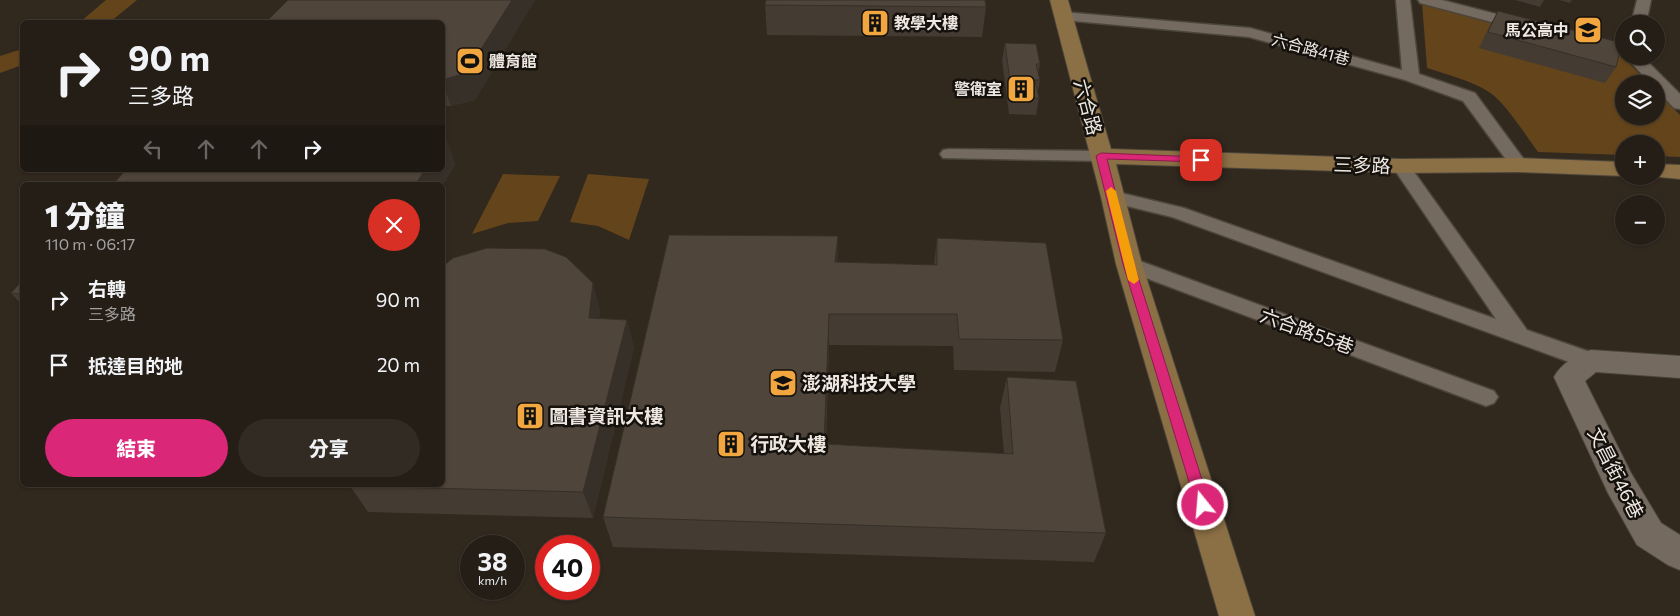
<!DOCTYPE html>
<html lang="zh-TW">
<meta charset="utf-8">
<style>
:root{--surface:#251e16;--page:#312b23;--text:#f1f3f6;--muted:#a3a2a1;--line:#423c35;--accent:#db2777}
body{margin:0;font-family:Commissioner,"Noto Sans TC",sans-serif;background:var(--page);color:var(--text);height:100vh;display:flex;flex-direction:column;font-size:19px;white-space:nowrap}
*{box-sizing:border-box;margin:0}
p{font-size:16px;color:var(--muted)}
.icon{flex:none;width:28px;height:28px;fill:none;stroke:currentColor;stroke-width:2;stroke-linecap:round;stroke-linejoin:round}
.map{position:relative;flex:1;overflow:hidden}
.panel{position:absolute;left:20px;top:182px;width:425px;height:305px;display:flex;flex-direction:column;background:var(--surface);border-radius:8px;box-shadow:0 1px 4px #0004,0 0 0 1px var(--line)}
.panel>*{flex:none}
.guide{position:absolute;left:20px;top:20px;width:425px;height:152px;border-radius:8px;box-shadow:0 1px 4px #0004,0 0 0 1px var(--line);background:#251e16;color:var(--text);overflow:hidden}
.tools{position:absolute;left:1615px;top:15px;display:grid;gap:10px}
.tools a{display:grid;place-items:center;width:50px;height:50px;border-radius:50%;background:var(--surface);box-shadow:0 1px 4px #0004,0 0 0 1px var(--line);font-size:25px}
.speed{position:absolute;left:460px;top:535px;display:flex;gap:10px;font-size:25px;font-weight:700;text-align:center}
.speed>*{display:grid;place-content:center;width:65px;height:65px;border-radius:50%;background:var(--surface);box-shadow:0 1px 4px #0004,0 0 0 1px var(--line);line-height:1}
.speed small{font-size:12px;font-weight:400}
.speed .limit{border:8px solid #d22;background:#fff;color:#111}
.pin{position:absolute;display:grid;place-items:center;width:42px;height:42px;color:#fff;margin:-21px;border-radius:10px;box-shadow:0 2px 8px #0006}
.me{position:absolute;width:55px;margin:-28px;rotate:343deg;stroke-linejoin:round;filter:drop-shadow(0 0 4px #0008)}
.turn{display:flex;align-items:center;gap:18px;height:105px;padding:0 25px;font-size:22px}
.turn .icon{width:65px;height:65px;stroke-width:2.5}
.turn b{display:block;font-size:35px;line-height:42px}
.lanes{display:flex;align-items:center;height:48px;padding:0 25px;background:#0003;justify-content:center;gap:25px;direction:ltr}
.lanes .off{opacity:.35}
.round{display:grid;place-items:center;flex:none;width:52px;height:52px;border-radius:26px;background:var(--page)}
.headline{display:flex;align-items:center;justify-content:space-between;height:85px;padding:0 25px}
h1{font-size:30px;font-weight:800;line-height:38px}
.cta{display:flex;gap:10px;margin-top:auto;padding:10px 25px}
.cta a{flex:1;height:58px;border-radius:30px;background:var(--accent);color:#fff;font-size:20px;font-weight:800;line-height:58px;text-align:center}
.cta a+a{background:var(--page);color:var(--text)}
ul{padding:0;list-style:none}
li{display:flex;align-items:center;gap:15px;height:65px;padding:0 25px}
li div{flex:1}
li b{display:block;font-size:19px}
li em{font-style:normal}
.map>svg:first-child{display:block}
.green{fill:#64441b}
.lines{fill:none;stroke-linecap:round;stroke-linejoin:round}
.lane-casing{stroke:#4b453b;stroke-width:3}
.street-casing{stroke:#4b453b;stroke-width:2}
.secondary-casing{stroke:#4b453b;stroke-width:2}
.lane{fill:#756a5f;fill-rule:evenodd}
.street{fill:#756a5f;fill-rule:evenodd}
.secondary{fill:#8b6f45;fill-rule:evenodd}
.wall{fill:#443b32}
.shaded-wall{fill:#373029}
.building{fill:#4f453a;stroke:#373029}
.route{fill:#db2777;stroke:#8e194d}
.slow{fill:#f59e0b}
.labels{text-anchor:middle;stroke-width:5;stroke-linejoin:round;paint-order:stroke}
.far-poi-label{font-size:16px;font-weight:bold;fill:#eee8e1;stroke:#15110d;text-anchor:start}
.far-street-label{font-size:16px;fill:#eee8e1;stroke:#15110d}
.street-label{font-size:19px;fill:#eee8e1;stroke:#15110d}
.poi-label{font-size:19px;font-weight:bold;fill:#eee8e1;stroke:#15110d;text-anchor:start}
</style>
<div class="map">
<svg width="1680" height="616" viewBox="0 0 1680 616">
<rect width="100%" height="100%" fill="#31281e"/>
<g class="green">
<polygon points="106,0 137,0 110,22 80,22"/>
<path d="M1422,3L1620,54L1649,84H1624V116H1656V91L1680,115V157L1656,156V144H1624V155L1538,152C1526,136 1505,102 1489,92C1470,80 1448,75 1427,68Z"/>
<polygon points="22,49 22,65 0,73 0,56"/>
<polygon points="503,174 560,176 538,221 508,223 472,234"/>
<polygon points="588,174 649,179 629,240 598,226 570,222"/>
</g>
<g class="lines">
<defs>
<g id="lane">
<polygon points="1396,0 1410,0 1419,74 1475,93 1528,165 1525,169 1519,171 1513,169 1463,101 1405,80 1249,37 1063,20 1058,19 1056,16 1058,13 1063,12 1250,28 1402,70"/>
<polygon points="1418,0 1442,0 1527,22 1530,25 1527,28 1522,30 1420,3"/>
<polygon points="1637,0 1651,0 1646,24 1631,24"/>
<polygon points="1625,56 1642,56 1680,94 1680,109 1674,108 1656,89 1656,84 1651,84"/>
<polygon points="949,149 1101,151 1107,152 1110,156 1107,160 1101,161 943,158 940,154 943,150"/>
<polygon points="1401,160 1407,162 1527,330 1599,355 1602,361 1599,367 1591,370 1583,367 1172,217 1106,201 1104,197 1106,193 1113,191 1184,208 1496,319 1392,166 1395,162"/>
<polygon points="1129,257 1494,391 1498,397 1494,403 1486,406 1478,403 1122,269 1119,264 1122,259"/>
</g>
<path id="street" d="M1591,350L1680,356V378L1596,372L1585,381L1631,473L1661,523L1680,535V570L1668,565L1637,545L1608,493L1554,377C1561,364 1577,354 1591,350Z"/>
<g id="secondary">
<polygon points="1050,0 1068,0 1111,149 1401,159 1519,158 1624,162 1624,176 1519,172 1401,173 1116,164 1142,264 1255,616 1219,616 1116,264 1101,197"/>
<polygon points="1656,164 1680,165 1680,179 1648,176 1656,176"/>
</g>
</defs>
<use href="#lane" class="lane-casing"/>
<use href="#street" class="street-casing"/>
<use href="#secondary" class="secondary-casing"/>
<use href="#lane" class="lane"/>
<use href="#street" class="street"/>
<use href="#secondary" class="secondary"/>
</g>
<g class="wall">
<polygon points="535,0 475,100 451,106 442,106 442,22"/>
<polygon points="1515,0 1544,0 1540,7"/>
<polygon points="1559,0 1572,0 1570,3"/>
<polygon points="765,5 986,7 982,37 767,35"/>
<polygon points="1498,11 1616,67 1605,83 1479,48 1489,27"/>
<polygon points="1005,43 1040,64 1038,75 1040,80 1038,92 1039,98 1036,115 1009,114 1002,60"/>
<polygon points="937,238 1063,340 1055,372 954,370 953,346 829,345 826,444 1004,454 1000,408 1007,377 1106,533 1094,562 613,547 603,517 838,262 934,265"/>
<polygon points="22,281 22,305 11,293"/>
<polygon points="600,310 599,318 627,320 634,348 593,518 368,512 350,486"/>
</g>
<g class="shaded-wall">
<polygon points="512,0 535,0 475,100 451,106 442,82 442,80"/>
<polygon points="446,138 456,165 442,186 442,185 415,185 425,170 442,170 442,143"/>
<polygon points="838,236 838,268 835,262"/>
<polygon points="593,283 600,310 596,345 589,318"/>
<polygon points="829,314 829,345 824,475 824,444"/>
<polygon points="627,320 634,348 593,518 583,492"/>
</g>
<g class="building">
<polygon points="288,0 512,0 466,73 442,80 442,22 266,22"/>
<polygon points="766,0 985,0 986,7 765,5"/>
<polygon points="1498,11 1622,43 1616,67 1488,32"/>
<polygon points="1005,43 1036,44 1040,64 1036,64 1040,80 1035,80 1039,98 1012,97"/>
<polygon points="442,137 446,138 442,143"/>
<polygon points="126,170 425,170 415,185 112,185"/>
<polygon points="669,235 838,236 835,262 937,265 937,238 1046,243 1063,340 959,339 957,314 829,314 824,444 1013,454 1007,377 1076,381 1106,533 603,517"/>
<polygon points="487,248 545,249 566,257 593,283 589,318 627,320 583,492 350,486 351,485 442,485 442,267 453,258"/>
<polygon points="22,281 22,294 11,293"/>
</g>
<polygon class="route" points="1101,153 1201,157 1206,160 1201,162 1107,159 1134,264 1210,505 1208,509 1203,511 1198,509 1196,505 1123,264 1096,156"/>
<polygon class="slow" points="1111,187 1116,191 1139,280 1134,284 1128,280 1106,191"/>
<defs>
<symbol id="building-square" viewBox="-11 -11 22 22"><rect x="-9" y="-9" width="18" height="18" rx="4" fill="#f1a640" stroke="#15110d"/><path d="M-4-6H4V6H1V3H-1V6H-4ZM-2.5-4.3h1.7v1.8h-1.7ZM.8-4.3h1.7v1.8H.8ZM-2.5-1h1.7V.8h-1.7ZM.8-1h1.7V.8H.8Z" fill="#111"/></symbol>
<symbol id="school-square" viewBox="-11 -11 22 22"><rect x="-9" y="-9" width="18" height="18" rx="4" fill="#f1a640" stroke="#15110d"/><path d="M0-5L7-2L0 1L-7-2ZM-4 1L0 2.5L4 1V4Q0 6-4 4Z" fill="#111"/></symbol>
<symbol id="stadium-square" viewBox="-11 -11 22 22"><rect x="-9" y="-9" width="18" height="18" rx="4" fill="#f1a640" stroke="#15110d"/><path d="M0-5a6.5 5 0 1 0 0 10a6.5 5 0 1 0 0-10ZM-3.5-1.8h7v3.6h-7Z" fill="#111"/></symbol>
<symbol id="university-square" viewBox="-11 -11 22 22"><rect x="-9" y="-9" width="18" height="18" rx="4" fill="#f1a640" stroke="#15110d"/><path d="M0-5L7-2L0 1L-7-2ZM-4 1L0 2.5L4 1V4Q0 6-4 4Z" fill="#111"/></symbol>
</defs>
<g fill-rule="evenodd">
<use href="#building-square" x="859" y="7" width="32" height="32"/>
<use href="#school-square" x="1572" y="14" width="32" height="32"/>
<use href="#stadium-square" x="454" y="45" width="32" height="32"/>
<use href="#building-square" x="1005" y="73" width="32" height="32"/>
<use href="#university-square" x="767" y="367" width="32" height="32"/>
<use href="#building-square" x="514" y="400" width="32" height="32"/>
<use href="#building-square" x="715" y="428" width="32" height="32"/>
</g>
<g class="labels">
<g class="far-poi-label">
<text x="894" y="29">教學大樓</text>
<text x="1569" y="36" text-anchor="end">馬公高中</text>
<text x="489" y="67">體育館</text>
<text x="1002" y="95" text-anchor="end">警衛室</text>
</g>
<g class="far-street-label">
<text transform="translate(1311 49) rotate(15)" y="6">六合路41巷</text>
</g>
<g class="street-label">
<text transform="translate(1088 107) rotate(75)" y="7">六合路</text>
<text transform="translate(1362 165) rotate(2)" y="7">三多路</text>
<text transform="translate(1307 331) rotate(20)" y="7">六合路55巷</text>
<text transform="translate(1616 473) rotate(63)" y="7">文昌街46巷</text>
</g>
<g class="poi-label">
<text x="802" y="390">澎湖科技大學</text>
<text x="549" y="423">圖書資訊大樓</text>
<text x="750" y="451">行政大樓</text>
</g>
</g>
</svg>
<div class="tools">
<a><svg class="icon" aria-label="search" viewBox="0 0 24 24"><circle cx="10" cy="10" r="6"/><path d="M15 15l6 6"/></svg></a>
<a><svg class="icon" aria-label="layers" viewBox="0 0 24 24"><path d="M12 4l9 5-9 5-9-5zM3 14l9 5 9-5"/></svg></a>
<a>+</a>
<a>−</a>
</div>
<div class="speed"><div>38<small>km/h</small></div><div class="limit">40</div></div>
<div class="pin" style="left:1201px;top:160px;background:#d93025"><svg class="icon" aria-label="arrive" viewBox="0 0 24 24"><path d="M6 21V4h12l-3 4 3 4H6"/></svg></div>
<svg class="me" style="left:1203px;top:505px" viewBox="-20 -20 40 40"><circle r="17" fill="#db2777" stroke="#fff" stroke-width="3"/><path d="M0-11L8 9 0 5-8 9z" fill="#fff"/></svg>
<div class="guide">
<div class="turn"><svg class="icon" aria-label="right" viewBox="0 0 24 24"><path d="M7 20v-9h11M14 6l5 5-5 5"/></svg><div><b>90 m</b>三多路</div></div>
<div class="lanes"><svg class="icon off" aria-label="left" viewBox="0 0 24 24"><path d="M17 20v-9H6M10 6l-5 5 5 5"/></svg><svg class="icon off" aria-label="ahead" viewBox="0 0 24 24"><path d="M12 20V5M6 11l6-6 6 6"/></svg><svg class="icon off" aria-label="ahead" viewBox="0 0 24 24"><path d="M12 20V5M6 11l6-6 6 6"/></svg><svg class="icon" aria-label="right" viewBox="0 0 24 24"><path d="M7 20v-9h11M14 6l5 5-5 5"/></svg></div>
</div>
<section class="panel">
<div class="headline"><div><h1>1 分鐘</h1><p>110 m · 06:17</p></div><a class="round" style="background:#d93025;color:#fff"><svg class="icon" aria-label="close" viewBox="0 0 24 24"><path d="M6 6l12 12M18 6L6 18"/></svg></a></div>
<ul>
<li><svg class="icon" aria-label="right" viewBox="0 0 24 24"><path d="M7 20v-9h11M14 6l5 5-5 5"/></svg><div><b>右轉</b><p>三多路</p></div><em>90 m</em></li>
<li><svg class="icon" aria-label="arrive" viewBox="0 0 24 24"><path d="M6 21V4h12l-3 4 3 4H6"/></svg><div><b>抵達目的地</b></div><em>20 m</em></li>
</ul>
<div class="cta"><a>結束</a><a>分享</a></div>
</section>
</div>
